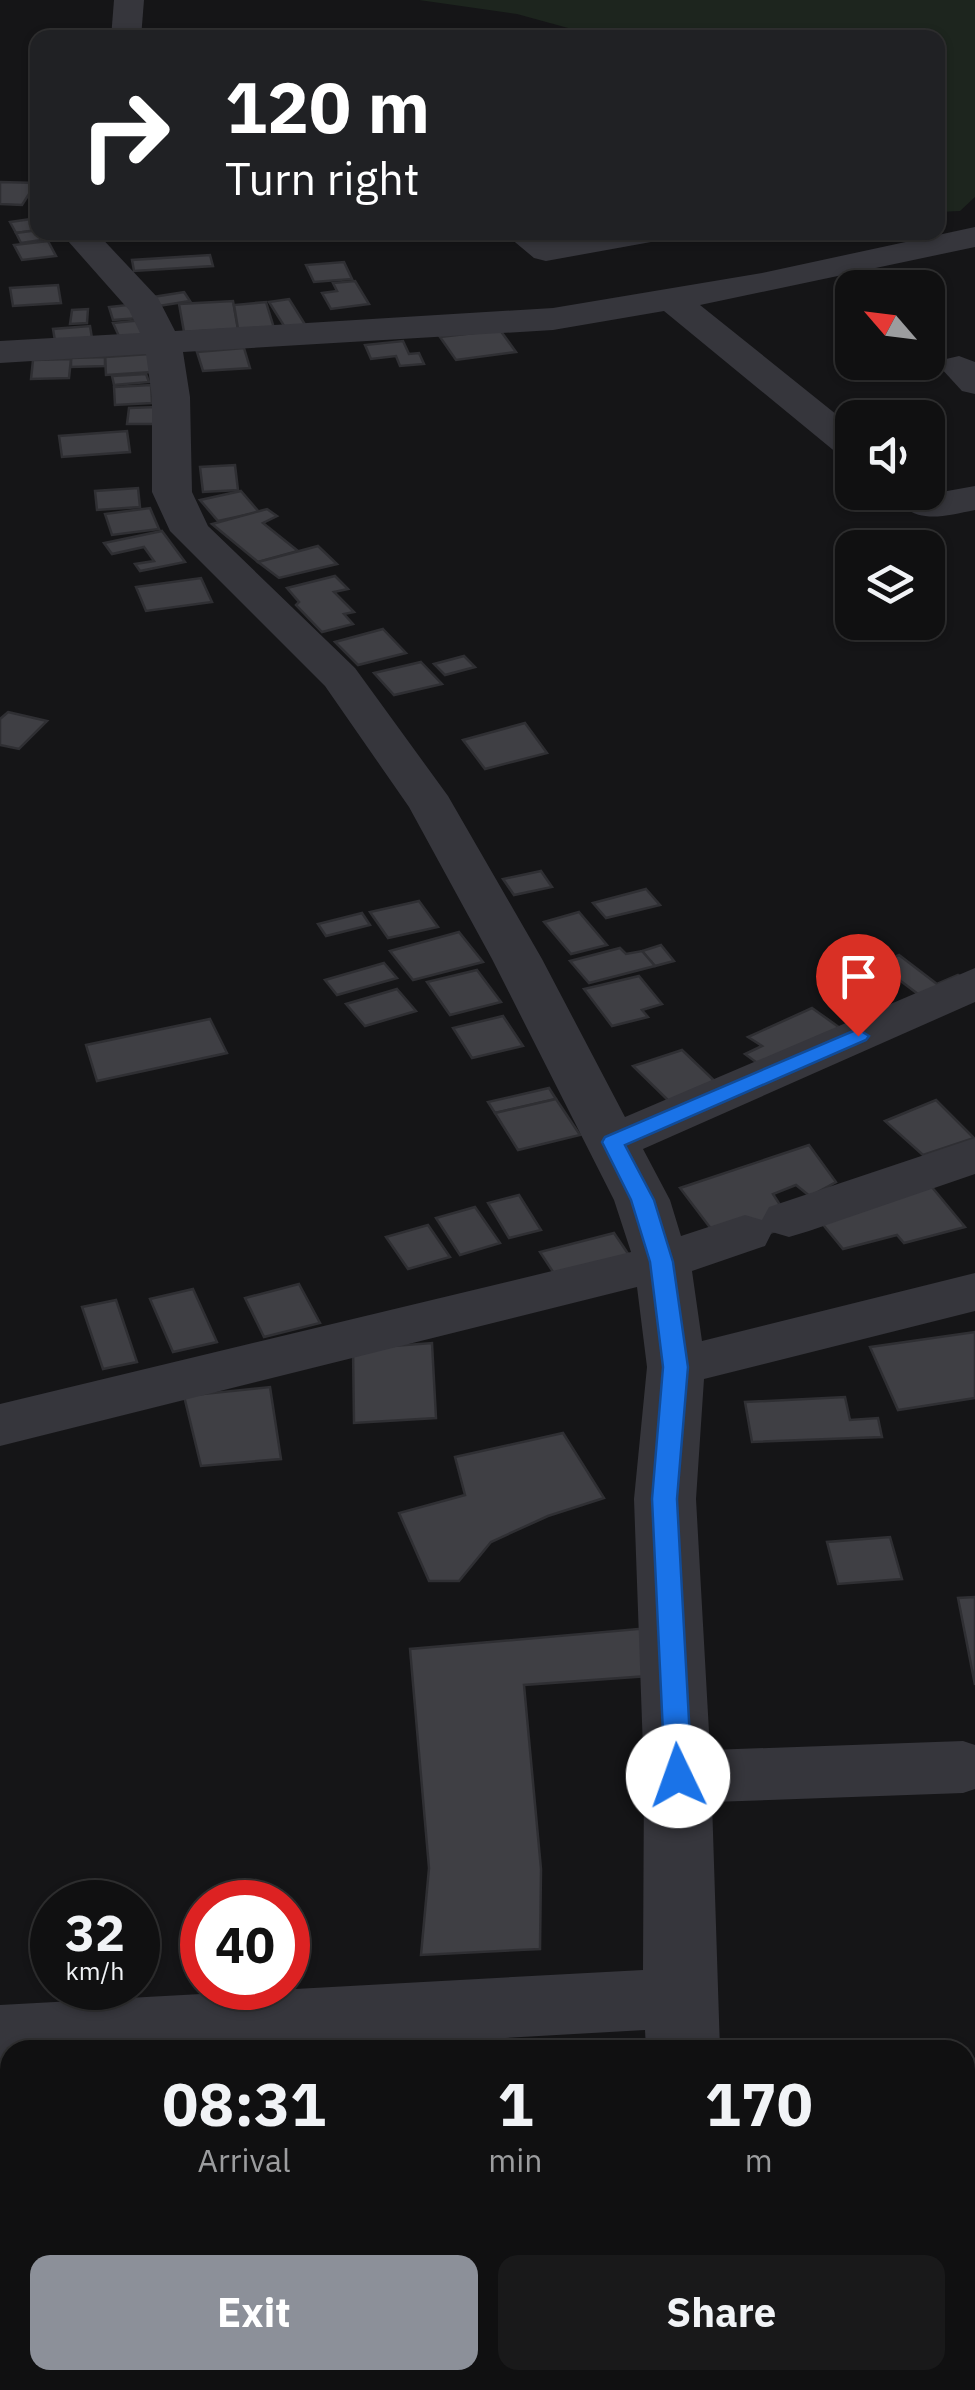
<!DOCTYPE html>
<style>
:root{--surface:#101011;--page:#19191a;--text:#f1f3f6;--muted:#9c9d9f;--line:#303031;--accent:#8c9099}
body{margin:0;font-family:"IBM Plex Sans",sans-serif;background:var(--page);color:var(--text);height:100vh;display:flex;flex-direction:column;font-size:38px;white-space:nowrap}
*{box-sizing:border-box;margin:0}
p{font-size:32px;color:var(--muted)}
.icon{flex:none;width:55px;height:55px;fill:none;stroke:currentColor;stroke-width:2;stroke-linecap:round;stroke-linejoin:round}
.map{position:relative;flex:1;overflow:hidden}
.side{position:absolute;left:0px;top:2040px;width:975px;height:350px;display:flex;flex-direction:column;background:var(--surface);border-radius:30px 30px 0 0;box-shadow:0 2px 8px #0004,0 0 0 2px var(--line)}
.side>*{flex:none}
.hud{position:absolute;left:30px;top:30px;width:915px;height:210px;border-radius:20px;box-shadow:0 2px 8px #0004,0 0 0 2px var(--line);background:#202124;color:#fff;overflow:hidden}
.needle{width:65px;rotate:298deg}
.fabs{position:absolute;left:835px;top:270px;display:grid;gap:20px}
.fabs a{display:grid;place-items:center;width:110px;height:110px;border-radius:20px;background:var(--surface);box-shadow:0 2px 8px #0004,0 0 0 2px var(--line);font-size:50px}
.speed{position:absolute;left:30px;top:1880px;display:flex;gap:20px;font-size:50px;font-weight:700;text-align:center}
.speed>*{display:grid;place-content:center;width:130px;height:130px;border-radius:50%;background:var(--surface);box-shadow:0 2px 8px #0004,0 0 0 2px var(--line);line-height:1}
.speed small{font-size:25px;font-weight:400}
.speed .limit{border:15px solid #d22;background:#fff;color:#111}
.pin{position:absolute;display:grid;place-items:center;width:85px;height:85px;color:#fff;margin:-102px -42px;border-radius:50% 50% 50% 0;rotate:-45deg;box-shadow:0 0 10px #0007}
.pin .icon{rotate:45deg}
.me{position:absolute;width:110px;margin:-55px;rotate:357deg;stroke-linejoin:round;filter:drop-shadow(0 0 8px #0008)}
.turn{display:flex;align-items:center;gap:35px;height:210px;padding:0 30px;font-size:45px}
.turn .icon{width:130px;height:130px;stroke-width:2.5}
.turn b{display:block;font-size:70px;line-height:85px}
.eta{display:flex;justify-content:space-evenly;align-items:center;height:170px;text-align:center}
.eta b{font-size:60px;font-weight:700;line-height:70px}
.action{display:flex;gap:20px;margin-top:auto;padding:20px 30px}
.action a{flex:1;height:115px;border-radius:20px;background:var(--accent);color:#fff;font-size:40px;font-weight:700;line-height:115px;text-align:center}
.action a+a{background:var(--page);color:var(--text)}
.map>svg:first-child{display:block}
.green{fill:#1d251e}
.building{fill:#3f3f44;stroke:#2f2f33;stroke-width:2.5}
.lines{fill:none;stroke-linecap:round;stroke-linejoin:round}
.minor{fill:#36363c;fill-rule:evenodd}
.route{fill:#1a73e8;stroke:#114b97;stroke-width:2.5}
</style>
<div class="map">
<svg width="975" height="2390" viewBox="0 0 975 2390">
<rect width="100%" height="100%" fill="#151517"/>
<polygon class="green" points="419,0 975,0 975,197 960,211 938,212 938,38 601,37 517,14"/>
<g class="building">
<polygon points="0,182 38,183 38,194 29,194 22,205 0,204"/>
<polygon points="38,218 38,230 16,233 10,222"/>
<polygon points="38,230 60,232 62,237 21,243 16,233"/>
<polygon points="48,241 56,256 22,260 14,245"/>
<polygon points="210,255 213,266 134,271 132,260"/>
<polygon points="344,262 352,279 314,282 306,265"/>
<polygon points="355,281 369,304 331,309 322,293 337,291 333,283"/>
<polygon points="58,285 61,303 13,306 10,288"/>
<polygon points="184,292 190,301 159,306 153,297"/>
<polygon points="289,299 306,326 286,329 269,302"/>
<polygon points="233,301 238,329 184,332 179,304"/>
<polygon points="266,302 274,328 238,329 234,305"/>
<polygon points="136,304 140,318 113,320 109,307"/>
<polygon points="88,309 87,323 70,324 72,310"/>
<polygon points="142,320 151,339 122,343 113,323"/>
<polygon points="90,326 92,338 55,341 53,329"/>
<polygon points="500,330 516,352 456,360 440,337"/>
<polygon points="403,341 409,354 419,353 424,364 400,366 396,356 371,359 365,345"/>
<polygon points="244,348 250,368 203,371 197,352"/>
<polygon points="150,354 152,372 106,375 105,357"/>
<polygon points="105,357 105,366 71,367 71,358"/>
<polygon points="71,359 69,378 31,379 33,360"/>
<polygon points="146,374 149,382 114,385 112,376"/>
<polygon points="151,385 152,403 115,405 114,387"/>
<polygon points="157,407 155,424 127,424 129,408"/>
<polygon points="127,431 130,452 62,457 59,436"/>
<polygon points="235,465 238,490 203,492 200,467"/>
<polygon points="138,488 140,507 97,510 95,491"/>
<polygon points="241,491 259,512 218,521 200,500"/>
<polygon points="150,508 159,529 112,535 105,514"/>
<polygon points="267,509 277,516 263,523 298,551 258,562 212,524"/>
<polygon points="162,531 185,562 140,571 135,564 154,561 144,547 112,554 104,543"/>
<polygon points="318,546 337,564 279,578 258,562"/>
<polygon points="335,576 348,589 334,592 354,612 344,614 353,624 322,632 296,605 299,602 287,588"/>
<polygon points="201,578 212,602 146,611 136,587"/>
<polygon points="383,629 406,653 358,665 335,642"/>
<polygon points="464,656 475,667 445,675 434,664"/>
<polygon points="421,662 442,684 394,695 374,673"/>
<polygon points="8,712 47,721 19,749 0,745 0,719"/>
<polygon points="525,723 547,753 485,769 463,740"/>
<polygon points="541,871 552,887 514,895 503,879"/>
<polygon points="646,889 660,905 606,918 593,903"/>
<polygon points="419,901 438,927 388,938 370,912"/>
<polygon points="579,912 607,945 571,954 544,922"/>
<polygon points="362,913 370,925 326,936 318,924"/>
<polygon points="459,932 483,962 413,980 390,951"/>
<polygon points="661,945 674,961 655,966 642,951"/>
<polygon points="620,948 626,954 642,951 655,966 589,983 570,961"/>
<polygon points="899,955 937,984 958,975 968,982 926,1000 878,964"/>
<polygon points="384,963 397,978 337,995 325,980"/>
<polygon points="477,970 501,1002 450,1015 427,982"/>
<polygon points="639,976 662,1004 642,1010 648,1017 612,1026 584,989"/>
<polygon points="397,989 416,1011 365,1026 346,1004"/>
<polygon points="873,1000 892,1016 862,1028 843,1011"/>
<polygon points="812,1008 843,1030 768,1071 745,1054 762,1046 748,1037"/>
<polygon points="503,1016 523,1046 472,1058 453,1028"/>
<polygon points="210,1019 227,1053 97,1081 86,1045"/>
<polygon points="682,1050 723,1089 674,1106 633,1066"/>
<polygon points="549,1088 556,1099 495,1113 488,1102"/>
<polygon points="556,1099 580,1135 518,1150 495,1113"/>
<polygon points="936,1100 974,1138 923,1155 885,1121"/>
<polygon points="809,1145 836,1182 816,1193 822,1206 796,1185 773,1194 793,1225 752,1239 715,1234 680,1188"/>
<polygon points="931,1186 965,1227 904,1243 897,1235 843,1249 820,1221"/>
<polygon points="519,1195 541,1230 509,1238 488,1203"/>
<polygon points="475,1207 500,1243 460,1255 436,1218"/>
<polygon points="428,1225 450,1257 408,1269 386,1237"/>
<polygon points="614,1233 633,1261 559,1281 540,1252"/>
<polygon points="299,1284 320,1323 264,1337 245,1298"/>
<polygon points="193,1289 217,1342 173,1352 150,1299"/>
<polygon points="116,1300 137,1362 103,1369 82,1307"/>
<polygon points="975,1332 975,1398 898,1410 870,1347"/>
<polygon points="432,1343 436,1418 354,1423 353,1349"/>
<polygon points="270,1387 281,1459 201,1466 184,1396"/>
<polygon points="845,1397 850,1420 878,1418 882,1437 752,1442 745,1402"/>
<polygon points="563,1433 604,1498 548,1516 491,1542 459,1581 429,1581 399,1513 465,1495 455,1457"/>
<polygon points="890,1537 902,1579 838,1584 827,1542"/>
<polygon points="975,1597 975,1685 958,1598"/>
<polygon points="649,1628 662,1675 524,1685 541,1869 540,1949 421,1955 429,1868 410,1649"/>
<polygon points="975,2059 975,2119 965,2120 965,2060"/>
<polygon points="450,2380 680,2380 682,2390 450,2390"/>
<polygon points="876,2380 949,2380 951,2390 877,2390"/>
</g>
<g class="lines">
<g class="minor">
<polygon points="114,0 144,0 141,38 111,38"/>
<polygon points="975,227 975,247 700,305 852,427 852,458 838,454 664,311 553,330 183,352 190,397 192,492 208,526 355,668 448,796 542,959 625,1117 975,968 975,1002 643,1149 670,1200 681,1236 745,1215 762,1220 769,1207 975,1138 975,1174 809,1231 789,1237 772,1232 765,1246 692,1271 702,1341 975,1273 975,1311 704,1379 696,1499 710,1750 963,1741 975,1745 975,1789 963,1793 712,1802 720,2050 646,2050 645,2030 292,2050 10,2050 10,2066 0,2067 0,2005 643,1970 644,1777 634,1499 647,1367 637,1287 0,1446 0,1404 631,1252 614,1200 492,959 409,807 325,686 170,531 152,492 152,397 146,354 0,363 0,341 140,333 129,310 60,232 96,232 158,298 175,331 553,308 762,273"/>
<polygon points="503,232 543,232 552,239 591,232 668,232 663,239 651,242 546,261 534,258"/>
<polygon points="959,356 975,362 975,394 962,391 940,367 946,359"/>
<path d="M928,486L936,493L975,486V510C940,517 913,526 890,492H928Z"/>
<polygon points="672,2380 752,2380 753,2390 673,2390"/>
</g>
</g>
<polygon class="route" points="858,1029 869,1036 866,1040 625,1145 654,1200 673,1262 688,1367 677,1499 692,1776 688,1784 678,1787 669,1784 665,1776 652,1499 663,1367 650,1262 631,1200 602,1142 605,1137"/>
</svg>
<div class="fabs">
<a><svg class="needle" viewBox="-14 -14 28 28"><path d="M0-13l5 13h-10z" fill="#e53935"/><path d="M0 13l5-13h-10z" fill="#9c9d9f"/></svg></a>
<a><svg class="icon" aria-label="sound" viewBox="0 0 24 24"><path d="M4 9h4l5-4v14l-5-4H4zM17 9q2 3 0 6"/></svg></a>
<a><svg class="icon" aria-label="layers" viewBox="0 0 24 24"><path d="M12 4l9 5-9 5-9-5zM3 14l9 5 9-5"/></svg></a>
</div>
<div class="speed"><div>32<small>km/h</small></div><div class="limit">40</div></div>
<div class="pin" style="left:858px;top:1036px;background:#d93025"><svg class="icon" aria-label="arrive" viewBox="0 0 24 24"><path d="M6 21V4h12l-3 4 3 4H6"/></svg></div>
<svg class="me" style="left:678px;top:1776px" viewBox="-20 -20 40 40"><circle r="19" fill="#fff"/><path d="M0-13L10 11 0 6-10 11z" fill="#1a73e8"/></svg>
<div class="hud">
<div class="turn"><svg class="icon" aria-label="right" viewBox="0 0 24 24"><path d="M7 20v-9h11M14 6l5 5-5 5"/></svg><div><b>120 m</b>Turn right</div></div>
</div>
<section class="side">
<div class="eta">
<div><b>08:31</b><p>Arrival</p></div>
<div><b>1</b><p>min</p></div>
<div><b>170</b><p>m</p></div>
</div>
<div class="action"><a>Exit</a><a>Share</a></div>
</section>
</div>
